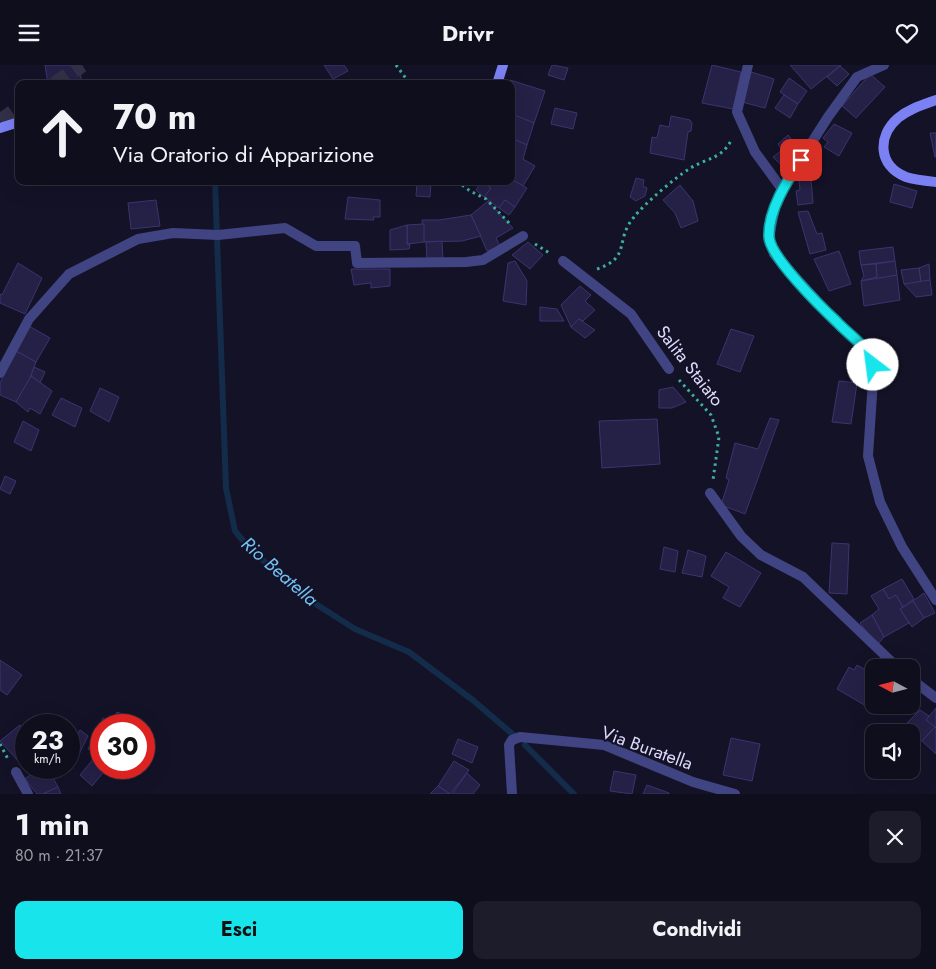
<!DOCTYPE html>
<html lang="it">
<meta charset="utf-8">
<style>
:root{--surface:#0f0e1d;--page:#1d1c2a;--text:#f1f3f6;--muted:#9b9ca4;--line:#2f2e3b;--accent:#18e5eb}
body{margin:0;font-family:Jost,sans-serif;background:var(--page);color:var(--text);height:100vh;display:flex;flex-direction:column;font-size:19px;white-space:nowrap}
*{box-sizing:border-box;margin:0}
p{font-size:16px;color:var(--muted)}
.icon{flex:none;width:28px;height:28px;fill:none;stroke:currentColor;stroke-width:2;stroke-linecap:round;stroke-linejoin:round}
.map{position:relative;height:729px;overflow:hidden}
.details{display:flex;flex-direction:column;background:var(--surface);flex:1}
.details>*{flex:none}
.top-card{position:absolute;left:15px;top:15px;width:500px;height:105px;border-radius:10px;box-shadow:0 5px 20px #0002,0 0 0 1px var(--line);background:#0f0e1d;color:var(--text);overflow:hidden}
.needle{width:32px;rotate:277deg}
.buttons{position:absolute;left:865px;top:594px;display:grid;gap:10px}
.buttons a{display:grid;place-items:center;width:55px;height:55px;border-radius:10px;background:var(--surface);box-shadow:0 5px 20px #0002,0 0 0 1px var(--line);font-size:25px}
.speed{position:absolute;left:15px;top:649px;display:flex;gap:10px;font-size:25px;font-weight:700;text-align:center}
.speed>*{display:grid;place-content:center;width:65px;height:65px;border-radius:50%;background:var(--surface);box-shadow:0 5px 20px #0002,0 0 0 1px var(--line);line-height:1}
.speed small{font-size:12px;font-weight:400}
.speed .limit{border:8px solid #d22;background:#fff;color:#111}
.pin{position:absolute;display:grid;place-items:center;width:42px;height:42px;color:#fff;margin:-21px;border-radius:10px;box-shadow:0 2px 8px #0006}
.me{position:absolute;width:55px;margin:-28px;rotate:330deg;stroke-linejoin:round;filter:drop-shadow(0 0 4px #0008)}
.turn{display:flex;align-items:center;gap:18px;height:105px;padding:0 15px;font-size:22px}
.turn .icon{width:65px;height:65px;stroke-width:2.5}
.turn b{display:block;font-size:35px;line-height:42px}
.round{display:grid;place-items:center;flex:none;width:52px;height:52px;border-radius:10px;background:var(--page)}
.summary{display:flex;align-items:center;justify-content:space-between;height:85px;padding:0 15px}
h1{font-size:30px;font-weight:700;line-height:38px}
.primary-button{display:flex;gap:10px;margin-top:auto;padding:10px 15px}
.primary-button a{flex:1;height:58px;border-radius:10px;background:var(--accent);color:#111;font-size:20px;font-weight:700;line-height:58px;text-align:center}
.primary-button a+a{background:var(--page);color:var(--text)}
header{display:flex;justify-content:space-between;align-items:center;height:65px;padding:0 15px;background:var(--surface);font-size:22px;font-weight:700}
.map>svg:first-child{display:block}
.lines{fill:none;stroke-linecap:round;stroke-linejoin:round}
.stream{stroke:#132c49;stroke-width:6}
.building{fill:#252046;stroke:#3b3470}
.motorway-tunnel{stroke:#323047;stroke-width:15;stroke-dasharray:15 8;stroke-linecap:butt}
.path{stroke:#3bb0a0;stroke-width:3;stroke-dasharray:2.5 4;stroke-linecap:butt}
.pedestrian{stroke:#414482;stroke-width:10}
.minor{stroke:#414482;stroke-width:10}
.secondary{stroke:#7b81f3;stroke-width:10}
.route-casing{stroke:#109599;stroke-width:12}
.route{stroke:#18e5eb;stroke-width:9}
.labels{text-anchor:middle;stroke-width:4;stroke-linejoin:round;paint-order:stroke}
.street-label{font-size:18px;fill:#dcdbfc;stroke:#141227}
.water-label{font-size:19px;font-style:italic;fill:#72c1f3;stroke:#141227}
</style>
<header><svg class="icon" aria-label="menu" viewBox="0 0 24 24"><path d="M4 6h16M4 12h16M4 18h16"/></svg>Drivr<svg class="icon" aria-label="heart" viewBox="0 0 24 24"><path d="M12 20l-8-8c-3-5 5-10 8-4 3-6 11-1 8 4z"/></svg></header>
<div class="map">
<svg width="936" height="729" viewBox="0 0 936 729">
<rect width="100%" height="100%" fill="#141227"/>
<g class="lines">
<g class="stream">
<polyline points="215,116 226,423 235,466 249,483 293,522 319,541 355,564 409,587 474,636 517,673"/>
<polyline points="525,680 574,729"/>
</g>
</g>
<g class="building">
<polygon points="45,0 79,0 82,19 48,19"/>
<polygon points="324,0 344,0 348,6 333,14"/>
<polygon points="552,0 568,3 564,15 548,10"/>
<polygon points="712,0 741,7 733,44 702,38"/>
<polygon points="790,0 841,0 811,24"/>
<polygon points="840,1 849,9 837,21 827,12"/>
<polygon points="751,7 774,14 765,43 742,37"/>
<polygon points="870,9 885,22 856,53 842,41"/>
<polygon points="789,13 807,26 798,39 780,27"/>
<polygon points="510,15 545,26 534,58 511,50"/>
<polygon points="784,30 798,39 790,53 775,43"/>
<polygon points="555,43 577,48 573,64 551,59"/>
<polygon points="512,49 534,58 527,80 511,73"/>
<polygon points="671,51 690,55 692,58 691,66 688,67 684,95 650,88 652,72 657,73 660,60 669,62"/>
<polygon points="834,59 852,68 839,91 824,82 828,77 823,73"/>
<polygon points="930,68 936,68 936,92 935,92"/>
<polygon points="788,70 803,89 786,105 773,92 782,85 778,79"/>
<polygon points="511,73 527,80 523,94 535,101 523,121 511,114"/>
<polygon points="636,113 644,115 643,121 647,123 645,131 636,136 630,132"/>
<polygon points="511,114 527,123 515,142 505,135 499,143 484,132 491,123 482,116 511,116"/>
<polygon points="811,114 813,138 798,140 796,126 800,125 799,116"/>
<polygon points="481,116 491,123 484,132 476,125"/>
<polygon points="417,117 431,118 430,132 416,131"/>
<polygon points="894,119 917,126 912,143 890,137"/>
<polygon points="680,120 693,136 698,156 681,163 675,148 663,135"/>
<polygon points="348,132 380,135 380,152 373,152 374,155 345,154"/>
<polygon points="156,135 160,161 131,164 128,138"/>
<polygon points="505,135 515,142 509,150 499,143"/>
<polygon points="488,136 513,163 496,173 500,181 487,186 471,150"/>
<polygon points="808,146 817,169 822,168 826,185 810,189 798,147"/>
<polygon points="471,150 481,171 462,176 424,177 422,155 439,155"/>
<polygon points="424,159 424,177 407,179 407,160"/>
<polygon points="407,160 407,179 410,180 409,184 390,185 390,165"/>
<polygon points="442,176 443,195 427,196 426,177"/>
<polygon points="528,177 543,190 530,204 512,190"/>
<polygon points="893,182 895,196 861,200 859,186"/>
<polygon points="839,186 851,219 829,226 814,194"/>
<polygon points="515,196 527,216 526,240 503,236 508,198"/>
<polygon points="895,196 897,210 877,215 876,199"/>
<polygon points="18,198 42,213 25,249 0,238 0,229 2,230"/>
<polygon points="876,199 877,212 861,216 864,211 861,200"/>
<polygon points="929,199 930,215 921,218 919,203"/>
<polygon points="919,203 921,218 904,219 901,205"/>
<polygon points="351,204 390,204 390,221 371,223 371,218 354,220"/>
<polygon points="897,210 900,235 864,241 861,216"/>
<polygon points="930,215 932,230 916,232 904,219"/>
<polygon points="580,221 591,230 585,236 595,245 583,256 579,254 571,262 561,240"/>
<polygon points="540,242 557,244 564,256 540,256"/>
<polygon points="579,254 595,265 585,273 571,262"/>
<polygon points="29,261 50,273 36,297 16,286"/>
<polygon points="731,264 754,271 740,307 717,299"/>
<polygon points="16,286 36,297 29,316 16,337 0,330 0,318"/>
<polygon points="34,302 45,307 40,318 31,311"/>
<polygon points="31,311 52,326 40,349 30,343 28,347 16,337"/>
<polygon points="839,316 857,318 851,359 832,357"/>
<polygon points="673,322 686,337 672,343 659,343 659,325"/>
<polygon points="100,323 119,332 109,357 90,346"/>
<polygon points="61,333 82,343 75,362 52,350"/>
<polygon points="770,353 779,355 745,449 721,440 729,415 726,413 735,378 758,384"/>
<polygon points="657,354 660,399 602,403 599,356"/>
<polygon points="23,356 39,365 31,386 14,377"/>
<polygon points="5,411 16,416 10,429 0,424"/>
<polygon points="832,478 849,479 847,529 829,528"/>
<polygon points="664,482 678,486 675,507 660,504"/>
<polygon points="688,485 706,491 702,512 682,508"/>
<polygon points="726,487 761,508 740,542 723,533 729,522 711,511"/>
<polygon points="902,514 914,534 903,542 896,530 889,534 883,524"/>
<polygon points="883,524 889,534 896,530 903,542 900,544 909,558 884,572 872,550 879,544 871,531"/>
<polygon points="924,528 935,548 924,553 913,536"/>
<polygon points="913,536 924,553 912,562 900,544"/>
<polygon points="872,550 884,572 877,580 860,558"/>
<polygon points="0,595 22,610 7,630 0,625"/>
<polygon points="857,600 874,610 874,640 884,640 880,649 837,624 849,602 854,605"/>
<polygon points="936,643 936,663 926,655"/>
<polygon points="920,645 929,651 926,655 935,662 922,676 904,661"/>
<polygon points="117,647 128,651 123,660 112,659"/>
<polygon points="103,653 114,660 101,660 101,690 88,684"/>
<polygon points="20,660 26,668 26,692 20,698 0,676"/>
<polygon points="935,662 936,663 936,689 922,676"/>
<polygon points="80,665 88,671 76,695 69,690 69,683"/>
<polygon points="731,673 760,679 752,716 723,710"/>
<polygon points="458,674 478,682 472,698 452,689"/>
<polygon points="94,693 101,699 101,702 107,703 92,721 80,710"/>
<polygon points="454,696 469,705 450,729 438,721"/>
<polygon points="40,702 47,702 58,722 43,729 37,729 25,714"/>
<polygon points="614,706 636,710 632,729 610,726"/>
<polygon points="467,708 480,720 473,729 452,729"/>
<polygon points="647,720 669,728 669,729 643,729"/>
<polygon points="438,721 450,729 430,729"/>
<polygon points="58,722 61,729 43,729"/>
</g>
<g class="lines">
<g class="motorway-tunnel">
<polyline points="55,19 82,0"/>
<polyline points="0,56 19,43"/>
</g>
<g class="path">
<polyline points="396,0 410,19"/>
<polyline points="457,116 470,126 486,134 511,160"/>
<polyline points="535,179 551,189"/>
<path d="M597,204C632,192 614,176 634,152C644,139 676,112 689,104C708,92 721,95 732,74"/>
<polyline points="679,315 711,350 719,372 713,415"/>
<polyline points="0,679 8,694"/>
</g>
<g class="pedestrian">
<polyline points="563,196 631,249 669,304"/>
<polyline points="0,308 29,254 69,209 138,174 173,168 218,170 285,163 316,181 355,181 357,198 466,197 483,195 523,171"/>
<polyline points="16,707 28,729"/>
</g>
<g class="minor">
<polyline points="748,0 737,47 755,87 782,124"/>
<polyline points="884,0 857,12 828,52 782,124 775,142 769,172 774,189 837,258 870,288 873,300 873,315 868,391 880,437 902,482 936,535"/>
<polyline points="710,428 741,471 761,490 803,512 897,602"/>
<polyline points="911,614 936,633"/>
<polyline points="512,729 509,680 512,675 520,672 604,680 693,717 735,729"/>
</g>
<g class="secondary">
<polyline points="497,19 503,0"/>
<path d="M936,35C922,40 909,44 898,53C877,71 878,101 906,112C915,115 926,116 936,117"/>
<polyline points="0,63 19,57"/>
</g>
</g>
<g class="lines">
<defs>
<path id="route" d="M801,95C787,116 768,145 769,172C770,192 821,242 837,257C851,272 867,280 873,300"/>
</defs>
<use href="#route" class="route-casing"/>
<use href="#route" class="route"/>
</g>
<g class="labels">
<g class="street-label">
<text transform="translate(690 301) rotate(52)" y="6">Salita Staiato</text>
<text transform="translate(647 683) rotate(20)" y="6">Via Buratella</text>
</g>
<g class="water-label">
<text transform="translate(280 506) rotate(41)" y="7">Rio Beatella</text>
</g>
</g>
</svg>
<div class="buttons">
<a><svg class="needle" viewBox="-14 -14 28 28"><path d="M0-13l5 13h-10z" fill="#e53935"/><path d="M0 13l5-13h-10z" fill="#9b9ca4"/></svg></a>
<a><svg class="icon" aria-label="sound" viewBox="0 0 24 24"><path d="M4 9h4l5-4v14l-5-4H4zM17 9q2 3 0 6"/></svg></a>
</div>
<div class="speed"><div>23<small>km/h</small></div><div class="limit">30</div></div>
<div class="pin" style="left:801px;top:95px;background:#d93025"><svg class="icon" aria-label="arrive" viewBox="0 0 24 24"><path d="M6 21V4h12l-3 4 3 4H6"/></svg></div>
<svg class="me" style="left:873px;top:300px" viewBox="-20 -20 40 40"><circle r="19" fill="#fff"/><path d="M0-13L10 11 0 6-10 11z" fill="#18e5eb"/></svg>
<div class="top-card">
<div class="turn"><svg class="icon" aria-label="ahead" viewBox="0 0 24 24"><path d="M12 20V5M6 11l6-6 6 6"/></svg><div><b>70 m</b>Via Oratorio di Apparizione</div></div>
</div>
</div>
<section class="details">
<div class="summary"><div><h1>1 min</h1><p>80 m · 21:37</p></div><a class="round"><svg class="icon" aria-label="close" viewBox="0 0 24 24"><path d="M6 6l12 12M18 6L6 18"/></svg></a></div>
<div class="primary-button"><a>Esci</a><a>Condividi</a></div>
</section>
